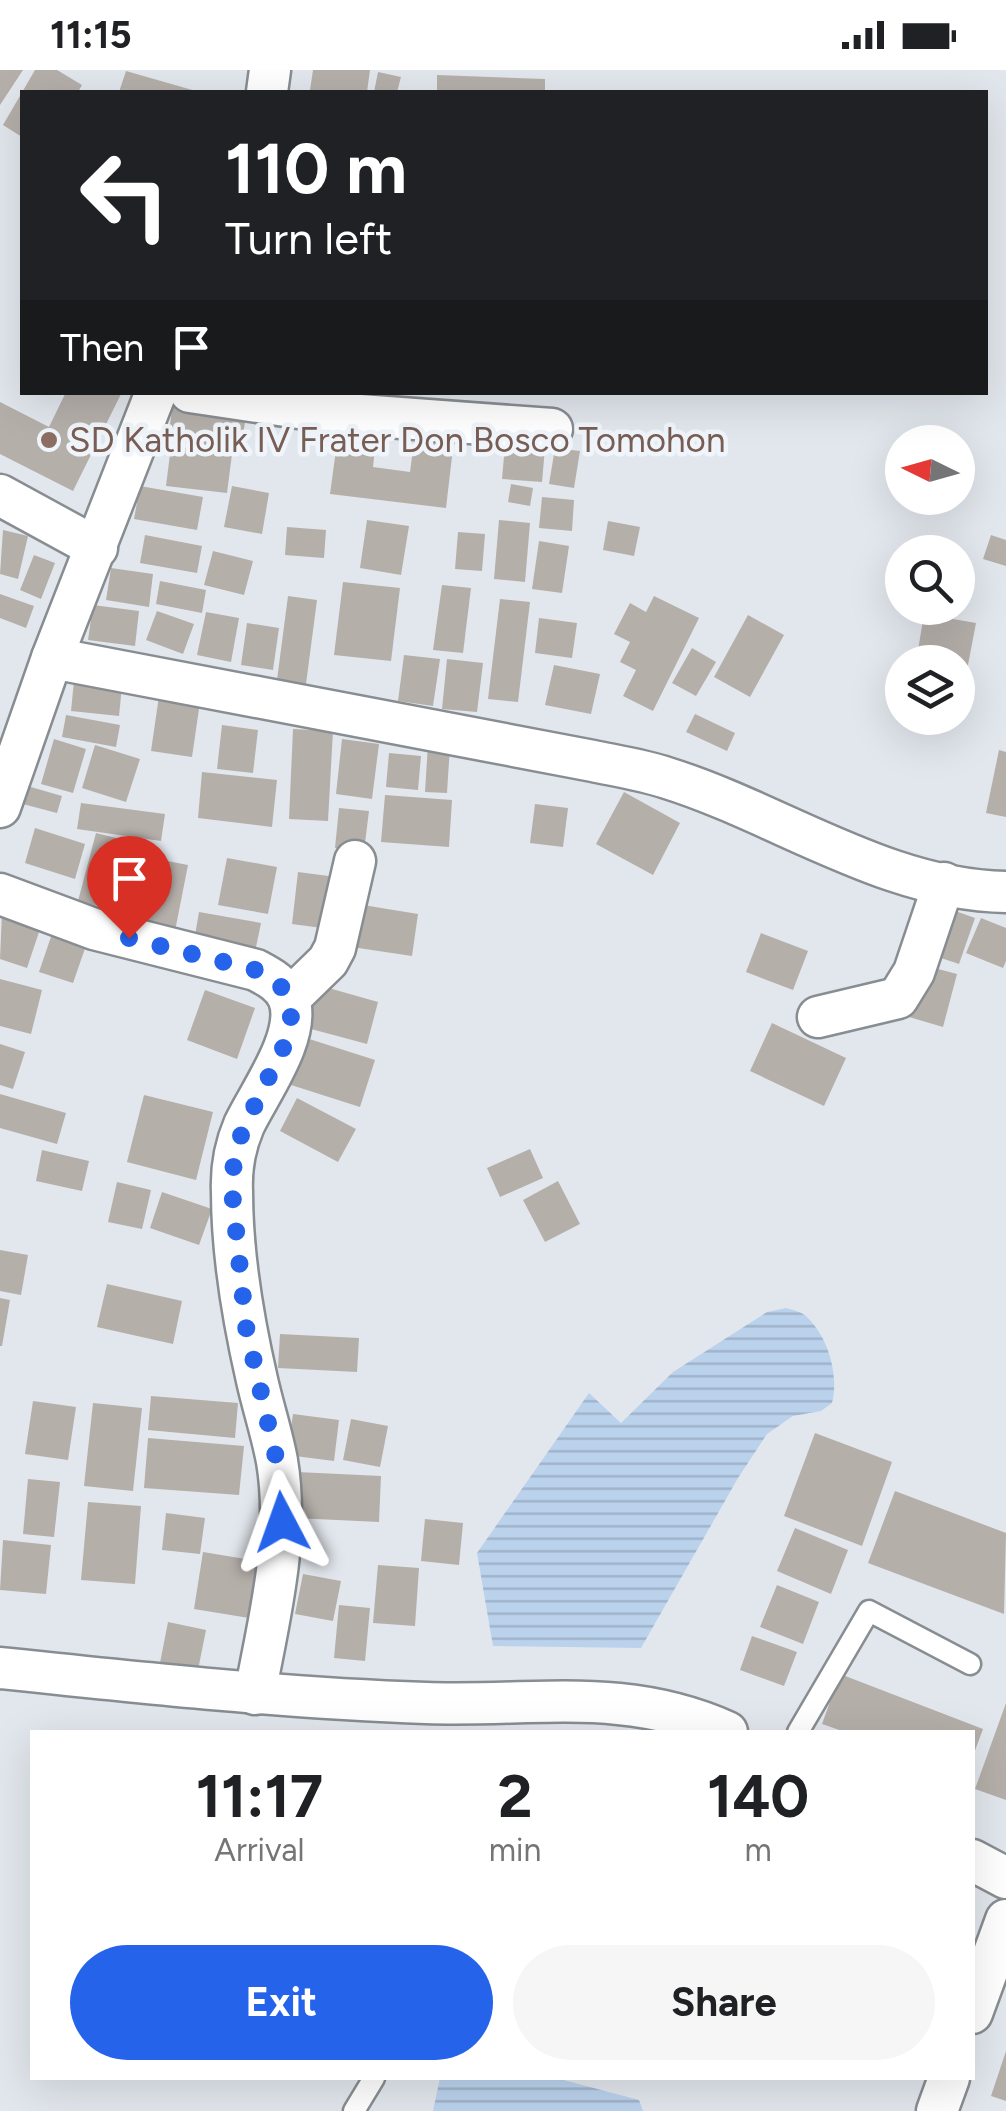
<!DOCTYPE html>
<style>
:root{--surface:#fff;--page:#f6f6f6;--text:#202124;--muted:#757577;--accent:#2563eb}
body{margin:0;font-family:Figtree,sans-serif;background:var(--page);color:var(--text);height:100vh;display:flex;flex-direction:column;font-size:38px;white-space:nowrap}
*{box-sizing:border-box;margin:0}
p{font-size:32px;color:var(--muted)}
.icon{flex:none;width:55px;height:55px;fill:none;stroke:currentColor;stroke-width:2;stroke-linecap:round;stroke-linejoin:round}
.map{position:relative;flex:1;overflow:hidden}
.sheet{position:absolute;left:30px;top:1660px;width:945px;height:350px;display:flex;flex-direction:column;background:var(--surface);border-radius:0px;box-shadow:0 10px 40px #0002}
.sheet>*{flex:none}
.guide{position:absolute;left:20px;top:20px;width:968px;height:305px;border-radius:0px;box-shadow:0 10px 40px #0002;background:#202124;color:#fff;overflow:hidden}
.needle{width:65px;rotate:275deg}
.buttons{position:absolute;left:885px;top:355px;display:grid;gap:20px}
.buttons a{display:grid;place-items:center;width:90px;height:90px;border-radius:50%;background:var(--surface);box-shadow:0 10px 40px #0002;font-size:50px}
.pin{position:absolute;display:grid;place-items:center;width:85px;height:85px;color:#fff;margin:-102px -42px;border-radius:50% 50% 50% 0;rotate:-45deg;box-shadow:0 0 10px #0007}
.pin .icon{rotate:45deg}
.me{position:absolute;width:110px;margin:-55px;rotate:356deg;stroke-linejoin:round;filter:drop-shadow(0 0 8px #0008)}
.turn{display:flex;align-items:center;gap:35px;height:210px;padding:0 40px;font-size:45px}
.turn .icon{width:130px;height:130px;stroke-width:2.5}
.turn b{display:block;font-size:70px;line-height:85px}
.then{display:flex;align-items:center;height:95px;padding:0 40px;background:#0003;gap:20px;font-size:38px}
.eta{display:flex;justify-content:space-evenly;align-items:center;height:170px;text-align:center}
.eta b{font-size:60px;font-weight:700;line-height:70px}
.button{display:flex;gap:20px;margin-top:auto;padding:20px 40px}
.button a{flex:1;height:115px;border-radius:60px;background:var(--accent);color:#fff;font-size:40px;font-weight:700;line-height:115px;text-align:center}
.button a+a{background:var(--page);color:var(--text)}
.status{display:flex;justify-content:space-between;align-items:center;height:70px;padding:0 50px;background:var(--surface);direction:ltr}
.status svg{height:28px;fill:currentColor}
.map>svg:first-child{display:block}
.water{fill:url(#water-rules)}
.building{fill:#b5afaa}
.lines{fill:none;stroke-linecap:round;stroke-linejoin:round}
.lane-casing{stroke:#888d92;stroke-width:25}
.street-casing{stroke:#888d92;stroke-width:45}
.lane{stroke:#fff;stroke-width:20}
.street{stroke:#fff;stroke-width:40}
.route{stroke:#2563eb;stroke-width:18;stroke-dasharray:0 32.4}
.education-dot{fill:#8d6e63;stroke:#eff5fa;stroke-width:4}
.labels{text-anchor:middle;stroke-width:9;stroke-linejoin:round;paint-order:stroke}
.education-label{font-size:35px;fill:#785e54;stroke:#eff5fa;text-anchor:start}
</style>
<div class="status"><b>11:15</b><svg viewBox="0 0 49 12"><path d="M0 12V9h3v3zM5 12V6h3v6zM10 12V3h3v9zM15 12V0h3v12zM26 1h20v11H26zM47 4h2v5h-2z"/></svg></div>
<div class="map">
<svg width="1006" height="2041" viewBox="0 0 1006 2041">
<defs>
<pattern id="water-rules" width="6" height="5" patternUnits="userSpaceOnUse" patternTransform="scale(2.5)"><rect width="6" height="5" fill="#bbd2ed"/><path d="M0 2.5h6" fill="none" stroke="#a0b3ca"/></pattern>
</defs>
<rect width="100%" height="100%" fill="#e2e7ed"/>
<g class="water">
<path d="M786,1238C793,1240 803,1242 808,1248C829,1269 839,1306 832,1333L821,1341L793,1346L767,1364L738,1408L641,1578L493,1576L477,1483L589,1323L621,1353L673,1302L767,1242Z"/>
<polygon points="440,2008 556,2008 639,2030 643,2041 433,2041"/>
</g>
<g class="building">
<polygon points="0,0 23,0 0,35"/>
<polygon points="35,0 57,0 82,15 78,22 22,22 22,67 3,55"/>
<polygon points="313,0 370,0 367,22 310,20"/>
<polygon points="126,1 196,21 196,22 119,22"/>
<polygon points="378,2 401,7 397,22 374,22"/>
<polygon points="437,5 545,9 545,22 437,22"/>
<polygon points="66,322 122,322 73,421 0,384 0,332 49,357"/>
<polygon points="173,333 246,344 241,381 168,369"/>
<polygon points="416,356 455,361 446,438 330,424 338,365 376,370 373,397 410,402"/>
<polygon points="505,375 545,378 542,412 502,409"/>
<polygon points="171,376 232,384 227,423 166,416"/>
<polygon points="555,378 580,381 574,418 549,414"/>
<polygon points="511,414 533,418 530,436 508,432"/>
<polygon points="140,416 203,427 197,460 134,449"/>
<polygon points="232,416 269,423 262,464 224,457"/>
<polygon points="542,427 574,430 572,461 539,458"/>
<polygon points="367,450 409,456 401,505 360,498"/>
<polygon points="499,450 530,453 525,512 494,509"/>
<polygon points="608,451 640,457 634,486 603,480"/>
<polygon points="287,457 326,460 324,488 285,485"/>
<polygon points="3,460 28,466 18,509 0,504"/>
<polygon points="458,462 485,464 482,501 455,499"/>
<polygon points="145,465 202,476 197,503 140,493"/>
<polygon points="991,465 1006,470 1006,496 983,489"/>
<polygon points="539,471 569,476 562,523 532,519"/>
<polygon points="213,481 253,491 244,525 204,515"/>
<polygon points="34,485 55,493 41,529 20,520"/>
<polygon points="111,498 153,504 149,537 106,530"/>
<polygon points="160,511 206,520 202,543 156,534"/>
<polygon points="343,512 400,518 391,591 334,585"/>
<polygon points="442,515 471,518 463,583 433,580"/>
<polygon points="0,524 34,536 26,558 0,548"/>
<polygon points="288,526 317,530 306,614 277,610"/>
<polygon points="654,526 699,548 653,641 623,626 636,600 620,592 630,572 614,564 630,533 646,542"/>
<polygon points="500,529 530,532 518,632 488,629"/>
<polygon points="93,535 139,541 135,576 88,570"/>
<polygon points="157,541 194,554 183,584 146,570"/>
<polygon points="206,542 239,548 231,592 197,585"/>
<polygon points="924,544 976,553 959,642 958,592 916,592"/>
<polygon points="748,545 784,565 750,627 714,607"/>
<polygon points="539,548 577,553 572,588 535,583"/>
<polygon points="247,553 279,558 273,600 241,595"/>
<polygon points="692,578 716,592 696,626 672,613"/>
<polygon points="404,585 440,589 433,636 398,631"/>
<polygon points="447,589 483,593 477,642 442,639"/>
<polygon points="554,595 600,604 591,644 545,635"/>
<polygon points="74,611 122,616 119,646 71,641"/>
<polygon points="159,626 200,632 192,687 151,681"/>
<polygon points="695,644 735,663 727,681 686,662"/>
<polygon points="66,645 120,655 116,677 62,667"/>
<polygon points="222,655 258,660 253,703 217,699"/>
<polygon points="293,659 333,661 328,751 289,749"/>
<polygon points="54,669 86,679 73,723 41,714"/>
<polygon points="342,669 379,674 372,729 336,724"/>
<polygon points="428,674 450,676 447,723 425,722"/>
<polygon points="95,675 140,689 126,732 82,718"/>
<polygon points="999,680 1006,682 1006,747 986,743"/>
<polygon points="389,683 421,686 418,720 386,717"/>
<polygon points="202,702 277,710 272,757 198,748"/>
<polygon points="24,715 62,726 57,743 19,733"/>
<polygon points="624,722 680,753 653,805 596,774"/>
<polygon points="385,725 452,730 449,777 381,772"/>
<polygon points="81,733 165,744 161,771 77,759"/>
<polygon points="535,734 568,738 563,777 530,773"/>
<polygon points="339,738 369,741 364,781 335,778"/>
<polygon points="35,758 85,774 75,809 25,793"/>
<polygon points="96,763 116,768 99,836 78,831"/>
<polygon points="227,788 277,797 268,844 218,835"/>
<polygon points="157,789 188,795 175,861 145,855"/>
<polygon points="298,802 336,807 329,859 292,854"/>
<polygon points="351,833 418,844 412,886 345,876"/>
<polygon points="941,836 975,848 959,894 926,883"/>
<polygon points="199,842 261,853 255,882 194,871"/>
<polygon points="2,843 41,856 27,898 0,889"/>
<polygon points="981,848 1006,858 1006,891 1003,898 966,883"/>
<polygon points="55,855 89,867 73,913 39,902"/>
<polygon points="761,863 808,881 793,920 746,902"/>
<polygon points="923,895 957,904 943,957 909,947"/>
<polygon points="0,909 42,920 31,964 0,956"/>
<polygon points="311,913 378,932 367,974 300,956"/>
<polygon points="205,920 255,938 237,989 187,970"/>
<polygon points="772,953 846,988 824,1036 750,1001"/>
<polygon points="303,967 375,990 360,1037 288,1014"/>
<polygon points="0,974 25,982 13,1019 0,1015"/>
<polygon points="0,1024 66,1043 57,1074 0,1058"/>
<polygon points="144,1025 213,1042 196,1110 127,1092"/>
<polygon points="297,1028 356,1059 338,1092 280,1061"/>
<polygon points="530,1079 543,1108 500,1127 487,1098"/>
<polygon points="42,1080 89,1091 82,1121 36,1111"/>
<polygon points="558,1111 580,1154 545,1172 523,1130"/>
<polygon points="117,1112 151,1120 142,1159 108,1152"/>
<polygon points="162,1122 212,1139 199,1175 150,1158"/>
<polygon points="0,1180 28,1185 21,1225 0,1221"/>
<polygon points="107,1214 182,1231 173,1274 97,1257"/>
<polygon points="0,1228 10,1230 2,1276 0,1276"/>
<polygon points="280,1264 359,1268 357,1302 278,1298"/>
<polygon points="151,1326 238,1333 235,1368 148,1360"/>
<polygon points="33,1331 76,1337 68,1390 25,1384"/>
<polygon points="93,1333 142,1338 133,1421 84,1416"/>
<polygon points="293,1344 339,1350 334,1391 287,1385"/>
<polygon points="351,1349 388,1356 380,1397 343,1390"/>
<polygon points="815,1363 892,1392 862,1476 784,1446"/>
<polygon points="148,1368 244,1376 239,1425 144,1418"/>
<polygon points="297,1402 381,1406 379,1452 295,1448"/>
<polygon points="28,1409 60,1412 54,1467 23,1464"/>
<polygon points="895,1421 1006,1463 1004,1544 868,1493"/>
<polygon points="88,1432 141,1436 135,1514 81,1510"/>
<polygon points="166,1443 205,1448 200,1484 162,1480"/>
<polygon points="425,1449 463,1453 459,1495 421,1491"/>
<polygon points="795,1458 848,1480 831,1524 777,1501"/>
<polygon points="3,1470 51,1475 46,1524 0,1520"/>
<polygon points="203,1482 258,1491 249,1548 194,1539"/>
<polygon points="378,1495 419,1498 415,1556 373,1553"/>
<polygon points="303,1504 341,1511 333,1551 295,1544"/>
<polygon points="777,1515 819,1532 803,1574 760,1557"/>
<polygon points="339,1535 370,1538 365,1591 334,1588"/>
<polygon points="168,1552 206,1560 198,1600 160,1593"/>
<polygon points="752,1566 797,1582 784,1616 740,1600"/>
<polygon points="840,1604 983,1659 973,1686 972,1662 845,1662 822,1654"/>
<polygon points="1006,1633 1006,1730 975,1719"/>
<polygon points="1006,1981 1006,2031 991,2026"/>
</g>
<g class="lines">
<defs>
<g id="lane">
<polyline points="798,1662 869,1541 970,1594"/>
<polyline points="354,2041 374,2008"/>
</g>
<g id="street">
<polyline points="267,22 270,0"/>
<polyline points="190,322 333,343 552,359"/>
<polyline points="0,425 97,478"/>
<path d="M52,588L593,691C617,696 643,700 667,708C779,743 885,820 1006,822"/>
<polyline points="0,737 52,588 156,322"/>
<path d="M0,824L94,859L256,900C269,907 283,914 289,929C302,966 259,1023 244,1055C235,1076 231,1100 232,1122C232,1185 243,1249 257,1310C263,1337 272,1364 277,1391C290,1469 269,1548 255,1624"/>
<polyline points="289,929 328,891 335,878 355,791"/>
<polyline points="818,947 898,928 914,902 944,813"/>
<path d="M0,1598C142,1613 283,1628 426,1633C533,1637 625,1616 727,1662"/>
<polyline points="972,1790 1006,1808"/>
<polyline points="972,1943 1006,1850"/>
<polyline points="937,2041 949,2008"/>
</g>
</defs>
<use href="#lane" class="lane-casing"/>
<use href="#street" class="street-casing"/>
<use href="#lane" class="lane"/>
<use href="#street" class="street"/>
</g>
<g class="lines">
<polyline class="route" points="129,868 256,900 278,912 289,929 291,946 288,968 243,1059 234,1089 232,1121 246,1257 277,1392 282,1452"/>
</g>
<circle class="education-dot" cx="49" cy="370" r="10"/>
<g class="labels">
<g class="education-label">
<text x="69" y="382">SD Katholik IV Frater Don Bosco Tomohon</text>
</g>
</g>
</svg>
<div class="buttons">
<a><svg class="needle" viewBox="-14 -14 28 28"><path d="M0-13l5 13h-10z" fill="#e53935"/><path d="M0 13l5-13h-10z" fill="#757577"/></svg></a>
<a><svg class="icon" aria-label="search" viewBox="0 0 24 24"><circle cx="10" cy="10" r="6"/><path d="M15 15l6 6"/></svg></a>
<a><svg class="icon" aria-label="layers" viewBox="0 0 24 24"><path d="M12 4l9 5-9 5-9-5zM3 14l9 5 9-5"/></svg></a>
</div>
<div class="pin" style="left:129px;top:868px;background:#d93025"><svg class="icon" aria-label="arrive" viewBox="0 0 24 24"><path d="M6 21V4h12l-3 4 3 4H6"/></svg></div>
<svg class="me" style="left:282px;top:1452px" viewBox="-20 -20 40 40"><path d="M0-17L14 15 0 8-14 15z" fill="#2563eb" stroke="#fff" stroke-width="4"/></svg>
<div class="guide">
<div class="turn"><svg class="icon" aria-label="left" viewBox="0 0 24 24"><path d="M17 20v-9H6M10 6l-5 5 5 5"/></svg><div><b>110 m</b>Turn left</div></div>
<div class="then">Then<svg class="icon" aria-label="arrive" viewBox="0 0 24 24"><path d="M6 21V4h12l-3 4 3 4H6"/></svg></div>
</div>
<section class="sheet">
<div class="eta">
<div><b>11:17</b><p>Arrival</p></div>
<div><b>2</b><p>min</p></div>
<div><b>140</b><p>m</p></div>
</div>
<div class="button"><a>Exit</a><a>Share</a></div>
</section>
</div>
